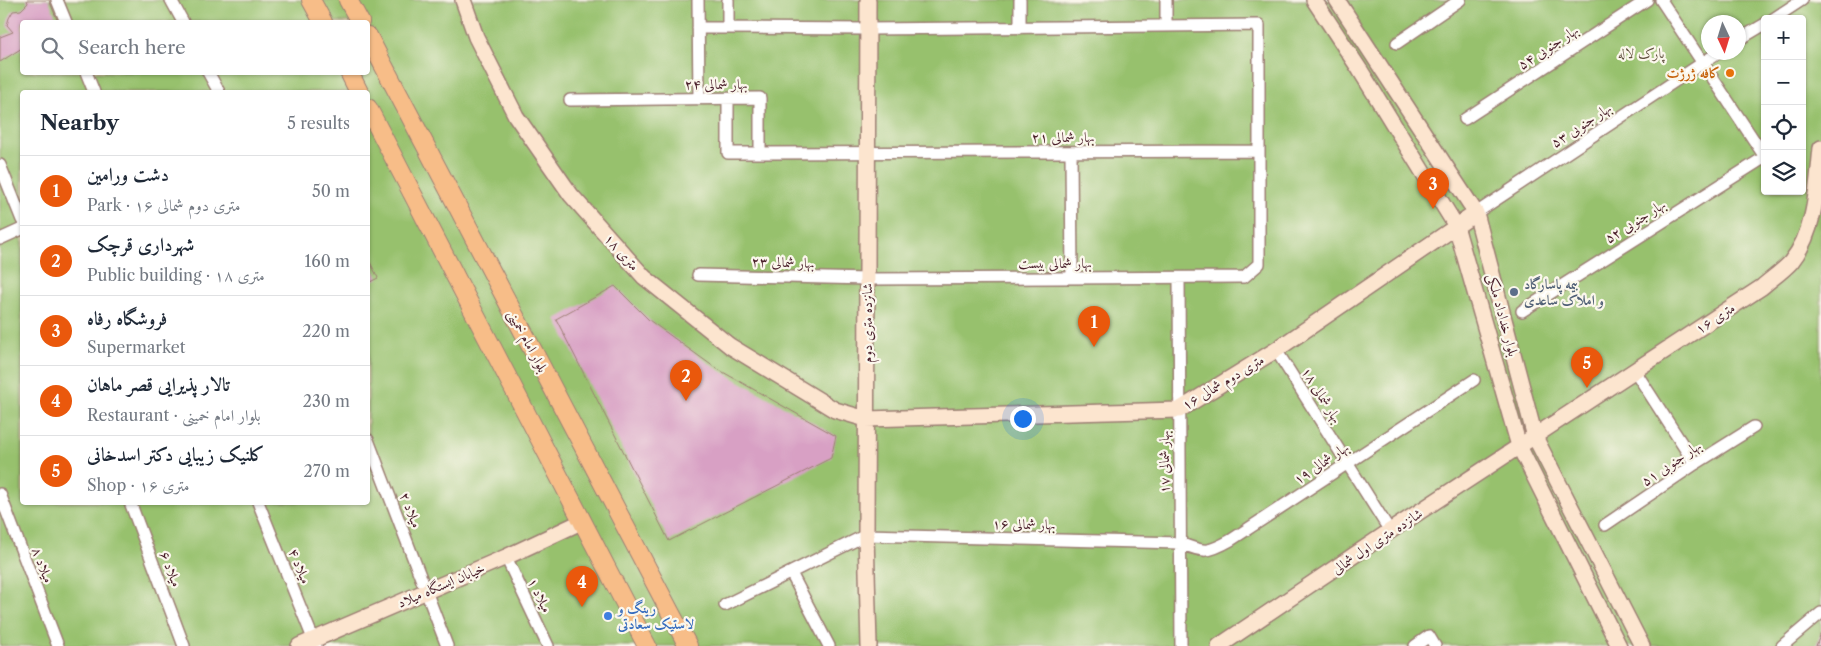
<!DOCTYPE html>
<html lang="en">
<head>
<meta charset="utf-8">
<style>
  :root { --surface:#fff; --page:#f6f6f7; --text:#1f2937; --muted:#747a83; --line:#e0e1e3; --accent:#ea580c }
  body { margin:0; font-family:"Libre Caslon Text",Amiri,serif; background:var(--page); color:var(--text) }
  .controls { position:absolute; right:15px; top:15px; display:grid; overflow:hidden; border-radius:5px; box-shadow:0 1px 4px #0004 }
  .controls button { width:45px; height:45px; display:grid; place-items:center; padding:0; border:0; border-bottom:1px solid var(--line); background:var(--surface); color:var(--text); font:25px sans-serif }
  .compass { position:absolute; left:1701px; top:15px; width:45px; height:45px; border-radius:50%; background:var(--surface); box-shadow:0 1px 4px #0004; rotate:176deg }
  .you { position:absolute; left:1022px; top:418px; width:18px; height:18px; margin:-12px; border:4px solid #fff; border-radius:50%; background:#1a73e8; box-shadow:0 0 0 8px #1a73e833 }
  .badge { display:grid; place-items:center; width:32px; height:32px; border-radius:50%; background:var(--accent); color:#fff; font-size:16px; font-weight:700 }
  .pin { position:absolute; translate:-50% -41px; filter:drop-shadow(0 1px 2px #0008) }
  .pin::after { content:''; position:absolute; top:26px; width:18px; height:15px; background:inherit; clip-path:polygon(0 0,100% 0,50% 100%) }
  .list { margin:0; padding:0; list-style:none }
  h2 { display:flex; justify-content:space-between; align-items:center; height:65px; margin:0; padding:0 20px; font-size:21px }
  h2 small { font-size:16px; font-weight:400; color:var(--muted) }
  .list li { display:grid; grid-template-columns:32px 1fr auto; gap:15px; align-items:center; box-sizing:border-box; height:70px; padding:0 20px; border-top:1px solid var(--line) }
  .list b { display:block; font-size:19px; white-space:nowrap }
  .list p { margin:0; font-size:16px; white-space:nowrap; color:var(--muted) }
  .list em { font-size:16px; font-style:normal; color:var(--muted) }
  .icon { flex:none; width:28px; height:28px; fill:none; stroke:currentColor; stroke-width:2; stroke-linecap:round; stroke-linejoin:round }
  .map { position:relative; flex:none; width:1821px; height:646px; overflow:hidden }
  .search { position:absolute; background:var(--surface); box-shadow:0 1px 4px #0004; left:20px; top:20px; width:350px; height:55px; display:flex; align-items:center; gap:12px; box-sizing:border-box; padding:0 18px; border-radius:5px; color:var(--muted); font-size:19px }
  .panel { position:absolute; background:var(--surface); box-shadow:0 1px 4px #0004; left:20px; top:90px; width:350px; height:415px; border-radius:5px }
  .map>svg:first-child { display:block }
</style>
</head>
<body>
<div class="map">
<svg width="1821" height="646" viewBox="0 0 1821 646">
  <rect width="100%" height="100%" fill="#fbf7ec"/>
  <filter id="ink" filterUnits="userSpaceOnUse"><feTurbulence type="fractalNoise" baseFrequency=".02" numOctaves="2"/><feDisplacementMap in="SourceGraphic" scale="10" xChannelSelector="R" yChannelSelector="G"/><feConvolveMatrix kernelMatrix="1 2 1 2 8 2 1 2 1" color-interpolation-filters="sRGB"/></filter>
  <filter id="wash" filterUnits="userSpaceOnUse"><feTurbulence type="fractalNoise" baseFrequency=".0096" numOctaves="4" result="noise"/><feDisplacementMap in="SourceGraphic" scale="20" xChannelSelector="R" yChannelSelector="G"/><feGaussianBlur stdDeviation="1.12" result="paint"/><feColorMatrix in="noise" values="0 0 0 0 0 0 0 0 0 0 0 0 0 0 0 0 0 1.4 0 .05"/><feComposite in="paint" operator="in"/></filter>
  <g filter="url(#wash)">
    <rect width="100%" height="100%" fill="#edb"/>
    <path fill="#97c16d" stroke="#70704c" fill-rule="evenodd" d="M0,0H1821V646H0ZM1765,19H1802V191H1765ZM22,22H368V72H22ZM1708,22H1738V52H1708ZM22,92H368V502H22Z"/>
    <g id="blocks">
      <path fill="#d8a0c4" d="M27,0H49L58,22H22V48L0,62V37L13,32L7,25L9,18L13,11L21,10L28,3Z
        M368,258L378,278L368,283Z
        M615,286L649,320L714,367L836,436L831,458L669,541L556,319Z
        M1821,633V646H1816Z"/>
    </g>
  </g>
  <g filter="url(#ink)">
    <use href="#blocks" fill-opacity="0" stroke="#9c7e73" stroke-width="1"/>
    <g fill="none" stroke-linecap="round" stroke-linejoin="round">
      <g stroke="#9c7e73" stroke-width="14">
        <path id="street" d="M57,0L66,22
          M171,0L183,22
          M698,0L699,99
          M1020,0V28
          M1166,0V26
          M1773,19L1802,0
          M698,28H728
          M1738,40L1765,24
          M1397,43L1460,0
          M86,72L94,92
          M208,72L219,92
          M728,99V153H760
          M570,100L760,98V153L1259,151
          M1465,119L1647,0
          M1071,152L1072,278
          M0,165L22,220
          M1476,213L1719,52
          M0,239L22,229
          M698,275L867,279L1244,277L1259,264V25L868,29L728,28V0
          M1179,278L1181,646
          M1522,311L1765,157L1661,0
          M1276,350L1390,531
          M1635,371L1695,464
          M368,440L447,646
          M0,494L58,646
          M130,502L184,646
          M258,502L316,646
          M1605,525L1695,464L1754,427
          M506,557L548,646
          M791,573L829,646
          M725,605L866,535L1180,543C1204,553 1208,553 1231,540L1474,380
          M1415,646L1429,636L1435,646
          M1782,646L1821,613"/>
      </g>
      <g stroke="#9c7e73" stroke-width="18">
        <path id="secondary" d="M463,0L476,37L516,116L571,195L644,277L730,346L835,410L866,419L1179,410L1276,350L1476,213
          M868,0L866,535L869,646
          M1314,0L1360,70L1456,226L1519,446L1619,646
          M1337,0L1476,213L1535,437L1642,646
          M299,646L506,557L583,521
          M1219,646L1390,531L1762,287C1771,279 1783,271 1791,262C1816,231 1817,186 1821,148"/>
      </g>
      <g stroke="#9c7e73" stroke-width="20">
        <path id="primary" d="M311,0L323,22
          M348,0L360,22
          M368,36L688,646
          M349,72L359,92
          M368,108L647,646"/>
      </g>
      <use href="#street" stroke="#fff" stroke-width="11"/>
      <use href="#secondary" stroke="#fce5cf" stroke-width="15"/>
      <use href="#primary" stroke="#f7bd88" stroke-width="18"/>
    </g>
  </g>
  <circle fill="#e8710a" stroke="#fbf7ec" stroke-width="2" cx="1730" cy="73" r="5"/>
  <circle fill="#5c6f8a" stroke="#fbf7ec" stroke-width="2" cx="1514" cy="292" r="5"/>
  <circle fill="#3f7fe0" stroke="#fbf7ec" stroke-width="2" cx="608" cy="616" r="5"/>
  <g text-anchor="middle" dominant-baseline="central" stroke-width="4.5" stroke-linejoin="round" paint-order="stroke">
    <g font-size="14" fill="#4a1f2b" stroke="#fbf7ec">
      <text transform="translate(1548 47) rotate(-33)">بهار جنوبی ۵۴</text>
      <text x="716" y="84">بهار شمالی ۲۴</text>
      <text transform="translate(1581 125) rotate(-33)">بهار جنوبی ۵۳</text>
      <text x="1063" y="137">بهار شمالی ۲۱</text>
      <text transform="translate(1635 221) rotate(-32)">بهار جنوبی ۵۲</text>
      <text transform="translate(622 252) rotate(48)">۱۸ متری</text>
      <text transform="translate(783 262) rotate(2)">بهار شمالی ۲۳</text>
      <text x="1055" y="263">بهار شمالی بیست</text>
      <text transform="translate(1503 315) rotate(75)">بلوار خداداد ملکی</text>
      <text transform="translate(1715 318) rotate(-33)">۱۶ متری</text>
      <text transform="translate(867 323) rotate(-90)">شانزده متری دوم</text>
      <text transform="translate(528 341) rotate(62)">بلوار امام خمینی</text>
      <text transform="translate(1223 382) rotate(-31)">۱۶ متری دوم شمالی</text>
      <text transform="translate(1322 395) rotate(58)">بهار شمالی ۱۸</text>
      <text transform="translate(1164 462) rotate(-90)">بهار شمالی ۱۷</text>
      <text transform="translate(1321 463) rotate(-34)">بهار شمالی ۱۹</text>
      <text transform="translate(1671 463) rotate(-34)">بهار جنوبی ۵۱</text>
      <text transform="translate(411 510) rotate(69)">میلاد ۲</text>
      <text transform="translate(1024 524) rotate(1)">بهار شمالی ۱۶</text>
      <text transform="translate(1377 541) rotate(-34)">شانزده متری اول شمالی</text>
      <text transform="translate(43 565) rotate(69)">میلاد ۸</text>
      <text transform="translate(300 566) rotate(68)">میلاد ۴</text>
      <text transform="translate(171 569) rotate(69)">میلاد ۶</text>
      <text transform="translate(441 585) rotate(-23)">خیابان ایستگاه میلاد</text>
      <text transform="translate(540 595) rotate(64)">میلاد ۱</text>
    </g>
    <g font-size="14" fill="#61503f" stroke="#fbf7ec">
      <text x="1641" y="53">پارک لاله</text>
    </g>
    <g font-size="14" font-weight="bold" fill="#c56008" stroke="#fbf7ec" text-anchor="end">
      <text x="1720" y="73">کافه ژرژت</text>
    </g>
    <g font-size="14" font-weight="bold" fill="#4e5e75" stroke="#fbf7ec" text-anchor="start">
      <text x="1524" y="284">بیمه پاسارگاد<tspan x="1524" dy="16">و املاک ساعدی</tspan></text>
    </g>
    <g font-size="14" font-weight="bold" fill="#366cbe" stroke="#fbf7ec" text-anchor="start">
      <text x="618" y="608">رینگ و<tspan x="618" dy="16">لاستیک سعادتی</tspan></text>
    </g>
  </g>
</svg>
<div class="controls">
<button>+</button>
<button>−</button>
<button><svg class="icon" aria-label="locate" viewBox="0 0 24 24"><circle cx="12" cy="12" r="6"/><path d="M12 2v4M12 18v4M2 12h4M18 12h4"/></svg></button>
<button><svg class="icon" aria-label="layers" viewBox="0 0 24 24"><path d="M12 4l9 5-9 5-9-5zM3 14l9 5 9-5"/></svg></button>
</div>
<svg class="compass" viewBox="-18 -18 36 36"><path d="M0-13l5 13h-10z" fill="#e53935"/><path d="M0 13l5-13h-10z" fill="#747a83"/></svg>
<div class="you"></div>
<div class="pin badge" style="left:1094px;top:347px">1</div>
<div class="pin badge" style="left:686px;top:401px">2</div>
<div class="pin badge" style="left:1433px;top:209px">3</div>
<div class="pin badge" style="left:582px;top:607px">4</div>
<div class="pin badge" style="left:1587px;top:388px">5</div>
<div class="search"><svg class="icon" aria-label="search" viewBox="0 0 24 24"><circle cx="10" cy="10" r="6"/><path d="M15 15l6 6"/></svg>Search here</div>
<section class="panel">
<h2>Nearby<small>5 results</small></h2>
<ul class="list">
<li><span class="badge">1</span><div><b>دشت ورامین</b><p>Park · ۱۶ متری دوم شمالی</p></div><em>50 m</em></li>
<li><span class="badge">2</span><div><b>شهرداری قرچک</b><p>Public building · ۱۸ متری</p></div><em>160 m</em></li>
<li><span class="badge">3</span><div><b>فروشگاه رفاه</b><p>Supermarket</p></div><em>220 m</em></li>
<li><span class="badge">4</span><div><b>تالار پذیرایی قصر ماهان</b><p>Restaurant · بلوار امام خمینی</p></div><em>230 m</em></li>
<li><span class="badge">5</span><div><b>کلنیک زیبایی دکتر اسدخانی</b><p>Shop · ۱۶ متری</p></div><em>270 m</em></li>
</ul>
</section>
</div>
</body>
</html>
